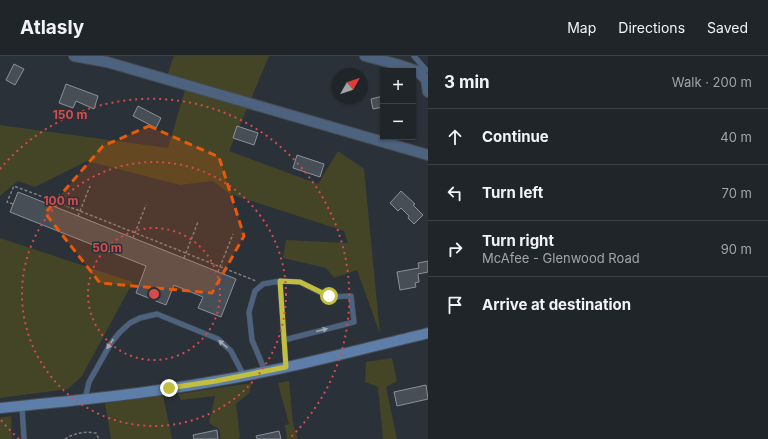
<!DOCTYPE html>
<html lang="en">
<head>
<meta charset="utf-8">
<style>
  :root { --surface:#20252a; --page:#2d3136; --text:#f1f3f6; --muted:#a2a5a8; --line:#3d4247 }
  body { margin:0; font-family:Inter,sans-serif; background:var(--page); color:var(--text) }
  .controls { position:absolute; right:12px; top:12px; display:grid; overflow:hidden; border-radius:0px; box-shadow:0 1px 3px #0004 }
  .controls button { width:36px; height:36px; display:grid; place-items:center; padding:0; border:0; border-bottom:1px solid var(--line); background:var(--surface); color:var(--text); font:20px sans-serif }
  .compass { position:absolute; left:332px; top:12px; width:36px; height:36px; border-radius:50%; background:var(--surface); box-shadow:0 1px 3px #0004; rotate:50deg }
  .stop { position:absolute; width:12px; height:12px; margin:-9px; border:3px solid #c1be40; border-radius:50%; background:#fff }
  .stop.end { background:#c1be40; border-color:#fff; box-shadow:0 1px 4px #0008 }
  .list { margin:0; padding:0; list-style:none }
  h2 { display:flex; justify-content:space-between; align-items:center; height:52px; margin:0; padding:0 16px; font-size:17px }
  h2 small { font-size:13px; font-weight:400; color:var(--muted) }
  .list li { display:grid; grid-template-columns:26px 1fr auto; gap:12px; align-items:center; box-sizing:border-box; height:56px; padding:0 16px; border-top:1px solid var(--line) }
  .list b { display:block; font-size:15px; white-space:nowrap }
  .list p { margin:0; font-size:13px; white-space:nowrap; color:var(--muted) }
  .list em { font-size:13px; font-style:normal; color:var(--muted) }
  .icon { flex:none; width:22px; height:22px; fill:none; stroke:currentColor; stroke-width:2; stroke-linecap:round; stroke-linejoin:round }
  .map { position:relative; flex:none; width:428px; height:383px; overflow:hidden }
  header { display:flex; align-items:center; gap:24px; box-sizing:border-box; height:56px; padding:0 20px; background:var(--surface); border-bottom:1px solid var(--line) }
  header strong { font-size:19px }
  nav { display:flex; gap:22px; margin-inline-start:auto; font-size:14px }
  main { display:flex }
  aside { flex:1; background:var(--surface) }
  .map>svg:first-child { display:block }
</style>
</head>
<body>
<header>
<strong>Atlasly</strong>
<nav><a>Map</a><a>Directions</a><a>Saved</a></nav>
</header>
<main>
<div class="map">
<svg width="428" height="383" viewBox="0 0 428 383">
  <rect width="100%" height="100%" fill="#2b3138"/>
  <path fill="#444427" d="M174,0H269L229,95L318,128L338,95L364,113L380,278L357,214L334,222L326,212L283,202L286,184L348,187L344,175L230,138L213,125L180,129L87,105L35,131L18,125L0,140V69L168,92L187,27L167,20Z
    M0,182L133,226L82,320L68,333L0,342Z
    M392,302L397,325L386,331L397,383H383L378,331L365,326L366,306Z
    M289,325L293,368L298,383H287L285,369L289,368L278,327Z
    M252,327L249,337L236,348L240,381L238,383H221L219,373L209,367L215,340L181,344L178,338Z
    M163,339L172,383H111L105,347Z
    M11,360L12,383H0V362Z"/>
  <path fill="#484e56" stroke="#8a919a" d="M14,8L24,13L15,29L6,24Z
    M66,28L98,40L94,53L76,45L73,52L59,47Z
    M383,40V51L373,53L371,43Z
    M138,50L161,62L156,72L133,60Z
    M237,70L258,77L254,89L233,82Z
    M297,99L324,108L320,121L293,112Z
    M401,135L415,148L413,149L423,159L414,168L408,162L409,160L401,152L398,155L390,147Z
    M18,136L236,223L221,261L198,252L203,241L174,229L166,249L136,237L146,210L10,156Z
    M428,205V216L418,218L419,226L415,227L416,231L400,234L397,216L419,212L418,207Z
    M426,329L428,343L397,350L394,336Z
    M217,374L218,383H194L193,379Z
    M279,375L281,383H257L256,380Z"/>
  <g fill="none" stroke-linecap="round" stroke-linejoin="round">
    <g stroke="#464c52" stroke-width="6">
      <path id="lane" d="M414,0L426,14
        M280,225L300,226L329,241L351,240L354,266L284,284
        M265,315L252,284L249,256L255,235L263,228L280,225L286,311
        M85,343L89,326L111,287L120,276L130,267L140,262L157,258L218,283L231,295L244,320
        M22,350L24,383"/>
    </g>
    <g stroke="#464c52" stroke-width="12">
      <path id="street" d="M74,0L107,6L428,99
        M365,0L396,8L417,15L426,23L428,36"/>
    </g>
    <g stroke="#464c52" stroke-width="12">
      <path id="secondary" d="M0,352C72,345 145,338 216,325C287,313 358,294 428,277"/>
    </g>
    <path stroke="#7a8085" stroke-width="1.5" stroke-dasharray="3 2" stroke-linecap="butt" d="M13,148L7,146L14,130L80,155L256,225
      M78,160L90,130
      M133,182L146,149
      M184,202L198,166
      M218,216L233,178
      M65,383C74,377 85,375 96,377L99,383"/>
    <use href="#lane" stroke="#4d627e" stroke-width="5"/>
    <use href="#street" stroke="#4d627e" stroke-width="10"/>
    <use href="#secondary" stroke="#5c7ea9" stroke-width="10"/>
  </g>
  <defs><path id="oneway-solid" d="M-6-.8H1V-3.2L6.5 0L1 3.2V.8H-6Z"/></defs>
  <g fill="#9ea9b6">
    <use href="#oneway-solid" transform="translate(322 274) rotate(-14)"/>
    <use href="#oneway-solid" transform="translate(110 288) rotate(124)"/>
    <use href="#oneway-solid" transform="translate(223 288) rotate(-139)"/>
  </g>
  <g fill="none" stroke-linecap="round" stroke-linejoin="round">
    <path stroke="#c1be40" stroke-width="5" d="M169,332L216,325L286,311L280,225L300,226L329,240"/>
  </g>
  <path fill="#e8590c" fill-opacity="0.2" stroke="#e8590c" stroke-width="3" stroke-dasharray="8 5" stroke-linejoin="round" d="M149,70L219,101L244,180L212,237L100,227L45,157L103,90Z"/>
  <g fill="none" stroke="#d64b4c" stroke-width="2" stroke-dasharray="2 4">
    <circle cx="154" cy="238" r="66"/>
    <circle cx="154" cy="238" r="132"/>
    <path d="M19 383A198 198 0 0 1 0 363M0 113A198 198 0 1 1 289 383"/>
  </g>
  <circle cx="154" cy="238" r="6" fill="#d64b4c" stroke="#2b3138" stroke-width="2"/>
  <g font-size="12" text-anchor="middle" font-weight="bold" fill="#d64b4c" stroke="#2b3138" stroke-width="3" stroke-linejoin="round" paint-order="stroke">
    <text x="70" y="63">150 m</text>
    <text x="61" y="149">100 m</text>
    <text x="107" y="196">50 m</text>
  </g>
</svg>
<div class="controls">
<button>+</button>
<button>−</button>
</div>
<svg class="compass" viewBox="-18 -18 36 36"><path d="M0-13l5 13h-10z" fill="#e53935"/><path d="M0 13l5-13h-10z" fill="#a2a5a8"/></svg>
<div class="stop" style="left:329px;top:240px"></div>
<div class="stop end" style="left:169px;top:332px"></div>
</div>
<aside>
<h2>3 min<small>Walk · 200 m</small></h2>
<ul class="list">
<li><svg class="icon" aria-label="ahead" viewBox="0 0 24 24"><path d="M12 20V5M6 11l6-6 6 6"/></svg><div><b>Continue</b></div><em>40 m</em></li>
<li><svg class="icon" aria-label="left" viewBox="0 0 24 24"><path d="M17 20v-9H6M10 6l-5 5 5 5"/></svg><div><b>Turn left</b></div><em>70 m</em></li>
<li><svg class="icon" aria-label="right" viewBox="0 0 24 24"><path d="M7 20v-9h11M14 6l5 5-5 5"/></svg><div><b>Turn right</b><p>McAfee - Glenwood Road</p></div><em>90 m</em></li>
<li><svg class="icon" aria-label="arrive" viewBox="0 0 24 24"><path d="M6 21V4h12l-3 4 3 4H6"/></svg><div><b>Arrive at destination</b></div></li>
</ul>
</aside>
</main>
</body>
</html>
